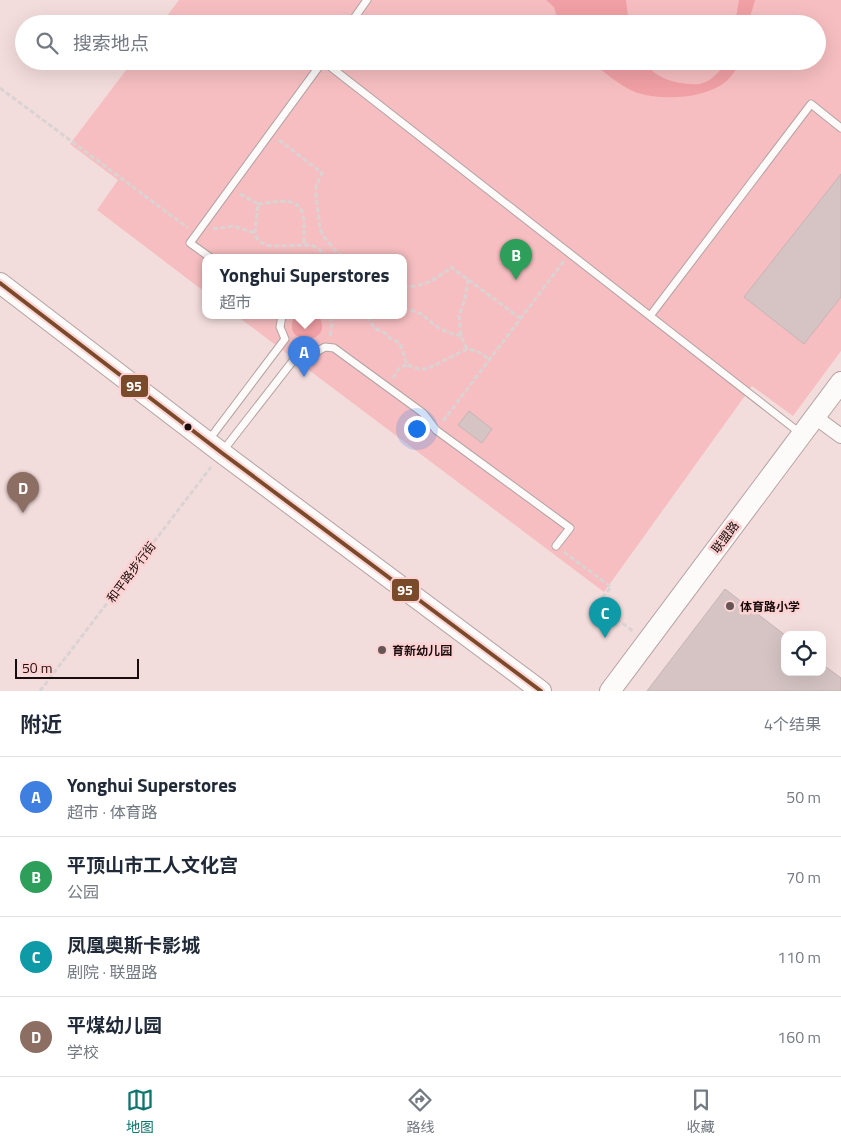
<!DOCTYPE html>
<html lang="zh">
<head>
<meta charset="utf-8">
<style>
  :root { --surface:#fff; --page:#f6f6f7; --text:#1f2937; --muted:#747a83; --line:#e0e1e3; --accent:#0f766e }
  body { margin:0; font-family:"Titillium Web","Noto Sans SC",sans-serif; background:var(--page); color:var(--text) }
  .controls { position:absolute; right:15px; bottom:15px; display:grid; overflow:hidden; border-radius:10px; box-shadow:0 5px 20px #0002 }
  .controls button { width:45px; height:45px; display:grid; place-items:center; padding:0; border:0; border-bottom:1px solid var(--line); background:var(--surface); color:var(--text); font:25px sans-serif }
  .scale { position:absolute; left:15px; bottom:12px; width:124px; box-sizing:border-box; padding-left:5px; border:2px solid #1a0c0d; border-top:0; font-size:14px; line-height:18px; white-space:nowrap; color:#1a0c0d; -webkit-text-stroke:4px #fdd2d3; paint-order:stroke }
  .you { position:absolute; left:416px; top:428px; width:18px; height:18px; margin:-12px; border:4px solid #fff; border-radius:50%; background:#1a73e8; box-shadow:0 0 0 8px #1a73e833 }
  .badge { display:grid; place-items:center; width:32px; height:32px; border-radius:50%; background:var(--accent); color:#fff; font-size:16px; font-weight:700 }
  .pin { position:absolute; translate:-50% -41px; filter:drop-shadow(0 1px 2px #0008) }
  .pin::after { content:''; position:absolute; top:26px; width:18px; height:15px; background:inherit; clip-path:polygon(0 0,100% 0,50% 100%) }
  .popup { position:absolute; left:202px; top:254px; width:205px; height:65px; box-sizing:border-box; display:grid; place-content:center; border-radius:10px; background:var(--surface); filter:drop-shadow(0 1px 4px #0005); font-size:16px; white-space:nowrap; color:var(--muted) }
  .popup b { font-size:19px; color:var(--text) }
  .popup::after { content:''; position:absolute; left:50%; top:100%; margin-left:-10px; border:10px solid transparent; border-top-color:var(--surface) }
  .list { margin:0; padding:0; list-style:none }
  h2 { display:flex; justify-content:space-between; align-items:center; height:65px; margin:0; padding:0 20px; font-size:21px }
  h2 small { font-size:16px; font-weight:400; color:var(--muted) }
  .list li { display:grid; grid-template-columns:32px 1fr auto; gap:15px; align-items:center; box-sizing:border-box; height:80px; padding:0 20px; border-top:1px solid var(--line) }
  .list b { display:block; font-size:19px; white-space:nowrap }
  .list p { margin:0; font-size:16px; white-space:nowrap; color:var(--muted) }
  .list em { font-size:16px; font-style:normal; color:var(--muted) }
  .icon { flex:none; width:28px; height:28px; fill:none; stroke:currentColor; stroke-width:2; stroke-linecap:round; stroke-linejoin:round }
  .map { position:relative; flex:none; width:841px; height:691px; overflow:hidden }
  .search { position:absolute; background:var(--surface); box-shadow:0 5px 20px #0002; left:15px; right:15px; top:15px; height:55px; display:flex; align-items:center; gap:12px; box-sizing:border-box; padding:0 18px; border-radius:28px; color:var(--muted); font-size:19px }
  .sheet { height:385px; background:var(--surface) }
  nav { display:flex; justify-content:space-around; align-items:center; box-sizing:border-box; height:70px; border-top:1px solid var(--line); background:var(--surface); font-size:14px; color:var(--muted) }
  nav a { display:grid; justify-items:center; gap:2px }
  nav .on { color:var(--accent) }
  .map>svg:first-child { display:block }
</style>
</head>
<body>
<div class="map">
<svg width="841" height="691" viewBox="0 0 841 691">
  <rect width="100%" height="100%" fill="#f3dcdc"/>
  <path fill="#f6bec0" d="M179,0H841V351L793,416L752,386L604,592L237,316H403V258H205V292L97,210L118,180L70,144L133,61H817V24H161Z"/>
  <path fill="#f1a0a5" d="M546,0H626L629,24H559L554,7Z
    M739,0H755L748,24H735Z
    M591,61H643C655,77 669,82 688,84C692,84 699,85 703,83C712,81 722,69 726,61H740C737,69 731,78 724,83C703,99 660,101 635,92C619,85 605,73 591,61Z
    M295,316H319C336,347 278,346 295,316Z"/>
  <path fill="#d6c4c4" stroke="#c6b4b4" d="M841,174V297L804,344L744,297Z
    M469,411L492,429L482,443L458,425Z
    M725,589L785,635V672H822V664L841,678V691H647Z"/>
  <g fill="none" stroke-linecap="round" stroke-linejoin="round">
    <g stroke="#b4a2a3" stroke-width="9">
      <path id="lane" d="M350,24L367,0
        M323,61L800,433
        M211,258L190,243L323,61
        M650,316L811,104L841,128
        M208,441L285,339L280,327L282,316
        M222,452L299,353L313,354L325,347L334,348L423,413L436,430L570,528L556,546"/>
    </g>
    <g stroke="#b4a2a3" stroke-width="16">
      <path id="street" d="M815,417L841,436"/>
    </g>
    <g stroke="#b4a2a3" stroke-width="22">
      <path id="secondary" d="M0,283L222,453L541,691
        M610,691L841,382"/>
    </g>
    <path stroke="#dad3d3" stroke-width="3" stroke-dasharray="5 2.5" stroke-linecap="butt" d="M0,88L188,228
      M279,140L322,173L316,186V196L320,228L323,236L342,258
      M240,194L258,204L255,233C256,241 265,246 273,246L311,245L318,248L327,258
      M258,204C278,202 304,193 304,224C304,230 304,237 304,244
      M213,229L233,226L255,233
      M403,287C422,287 436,280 451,267L520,318
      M403,310C424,310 423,318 438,327C445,332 453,334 461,336
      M368,316L374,328L385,333L391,339L400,343L407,365L419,369H427L467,349L477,351L489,359
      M330,336L332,324L330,316
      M467,349L461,336L459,316L465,299L468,280
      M393,378L400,367L407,365
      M443,421L564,261
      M564,552L611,587L597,604L634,632
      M40,691L211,467"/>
    <use href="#lane" stroke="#fdfafa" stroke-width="7"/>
    <use href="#street" stroke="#fdfafa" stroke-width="14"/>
    <use href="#secondary" stroke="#fdfafa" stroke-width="20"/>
    <g stroke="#fdd2d3" stroke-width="8">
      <path id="bus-1" d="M0,283L222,453L541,691"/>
    </g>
    <use href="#bus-1" stroke="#7a4b2a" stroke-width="4"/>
  </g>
  <circle fill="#1a0c0d" stroke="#fdd2d3" stroke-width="2" cx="188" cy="427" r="4.5"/>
  <g fill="#655" stroke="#fdd2d3" stroke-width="2">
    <circle cx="730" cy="606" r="5"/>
    <circle cx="382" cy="650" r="5"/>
  </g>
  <g text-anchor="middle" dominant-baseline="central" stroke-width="5" stroke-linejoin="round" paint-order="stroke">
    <g font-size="12" fill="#1a0c0d" stroke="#fdd2d3">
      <text transform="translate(725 537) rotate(-53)">联盟路</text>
      <text transform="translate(131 572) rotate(-53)">和平路步行街</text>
    </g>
    <g font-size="12" font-weight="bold" fill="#1a0c0d" stroke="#fdd2d3" text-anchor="start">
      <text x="740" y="606">体育路小学</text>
      <text x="392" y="650">育新幼儿园</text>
    </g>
  </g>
  <g stroke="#fdd2d3" stroke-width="2">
    <rect x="120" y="374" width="29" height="24" rx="5" fill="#7a4b2a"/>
    <rect x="391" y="578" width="29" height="24" rx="5" fill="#7a4b2a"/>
  </g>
  <g font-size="14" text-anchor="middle" font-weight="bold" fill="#fff">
    <text x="134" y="391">95</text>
    <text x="405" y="595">95</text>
  </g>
</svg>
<div class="controls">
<button><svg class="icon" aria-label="locate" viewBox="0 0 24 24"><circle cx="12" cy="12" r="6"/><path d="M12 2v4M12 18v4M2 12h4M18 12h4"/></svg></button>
</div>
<div class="scale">50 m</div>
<div class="you"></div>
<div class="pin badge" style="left:304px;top:377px;background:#3f7fe0">A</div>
<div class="popup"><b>Yonghui Superstores</b>超市</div>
<div class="pin badge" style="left:516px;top:280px;background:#2e9e5b">B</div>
<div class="pin badge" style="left:605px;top:638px;background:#0f9aa8">C</div>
<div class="pin badge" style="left:23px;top:513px;background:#8d6e63">D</div>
<div class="search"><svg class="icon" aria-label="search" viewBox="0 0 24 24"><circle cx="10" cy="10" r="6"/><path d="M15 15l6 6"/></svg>搜索地点</div>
</div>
<section class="sheet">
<h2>附近<small>4个结果</small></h2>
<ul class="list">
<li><span class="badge" style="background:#3f7fe0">A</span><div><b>Yonghui Superstores</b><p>超市 · 体育路</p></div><em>50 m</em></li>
<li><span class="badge" style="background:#2e9e5b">B</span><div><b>平顶山市工人文化宫</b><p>公园</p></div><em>70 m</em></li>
<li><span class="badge" style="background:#0f9aa8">C</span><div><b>凤凰奥斯卡影城</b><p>剧院 · 联盟路</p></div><em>110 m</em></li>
<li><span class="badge" style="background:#8d6e63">D</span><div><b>平煤幼儿园</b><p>学校</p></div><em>160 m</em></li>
</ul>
</section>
<nav>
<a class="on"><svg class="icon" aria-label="map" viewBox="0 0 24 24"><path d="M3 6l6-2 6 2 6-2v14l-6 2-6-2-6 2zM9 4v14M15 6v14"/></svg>地图</a>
<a><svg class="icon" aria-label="directions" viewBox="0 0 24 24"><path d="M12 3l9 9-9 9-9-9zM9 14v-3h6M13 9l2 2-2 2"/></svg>路线</a>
<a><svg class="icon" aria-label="saved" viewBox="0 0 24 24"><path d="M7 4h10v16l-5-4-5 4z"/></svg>收藏</a>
</nav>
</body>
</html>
